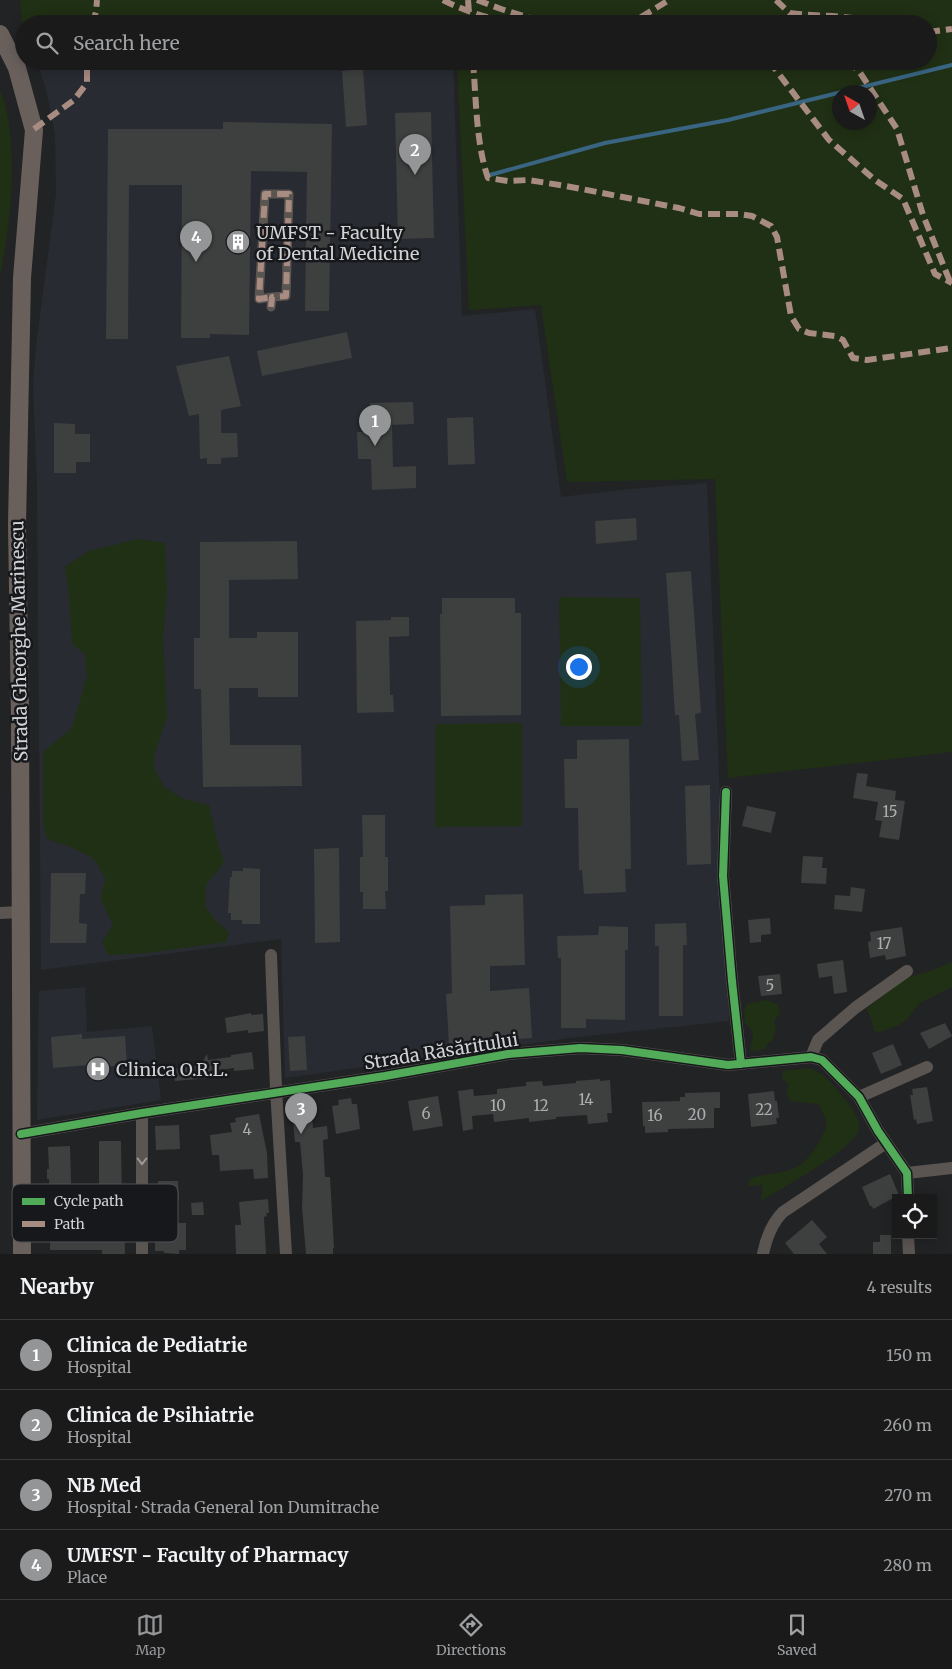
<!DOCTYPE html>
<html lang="en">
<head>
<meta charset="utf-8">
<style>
  :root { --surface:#1a1a1b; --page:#232324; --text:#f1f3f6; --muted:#9fa1a3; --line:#38383a; --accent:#949596 }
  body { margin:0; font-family:Merriweather,serif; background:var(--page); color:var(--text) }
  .controls { position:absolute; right:15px; bottom:15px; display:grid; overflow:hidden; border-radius:0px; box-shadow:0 2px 12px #0003 }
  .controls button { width:45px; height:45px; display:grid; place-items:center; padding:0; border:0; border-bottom:1px solid var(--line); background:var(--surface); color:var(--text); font:25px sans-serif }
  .compass { position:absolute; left:832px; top:85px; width:45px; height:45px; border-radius:50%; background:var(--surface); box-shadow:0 2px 12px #0003; rotate:320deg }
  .you { position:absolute; left:578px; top:666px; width:18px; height:18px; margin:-12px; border:4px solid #fff; border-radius:50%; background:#1a73e8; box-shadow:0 0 0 8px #1a73e833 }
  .badge { display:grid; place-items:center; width:32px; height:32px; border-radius:50%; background:var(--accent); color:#fff; font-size:16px; font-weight:700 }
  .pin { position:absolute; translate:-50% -41px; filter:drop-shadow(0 1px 2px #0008) }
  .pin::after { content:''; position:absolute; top:26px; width:18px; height:15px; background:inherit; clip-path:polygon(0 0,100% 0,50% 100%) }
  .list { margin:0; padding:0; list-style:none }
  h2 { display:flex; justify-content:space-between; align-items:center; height:65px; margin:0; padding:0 20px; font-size:21px }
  h2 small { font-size:16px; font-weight:400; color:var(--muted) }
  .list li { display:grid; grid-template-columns:32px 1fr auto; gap:15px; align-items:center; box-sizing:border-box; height:70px; padding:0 20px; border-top:1px solid var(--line) }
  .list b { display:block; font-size:19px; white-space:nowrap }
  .list p { margin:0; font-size:16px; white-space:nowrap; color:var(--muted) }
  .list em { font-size:16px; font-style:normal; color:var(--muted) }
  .icon { flex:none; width:28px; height:28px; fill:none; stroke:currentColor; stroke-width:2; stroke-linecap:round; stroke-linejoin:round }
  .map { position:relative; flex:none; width:952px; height:1254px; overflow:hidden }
  .search { position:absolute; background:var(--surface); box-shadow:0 2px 12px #0003; left:15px; right:15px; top:15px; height:55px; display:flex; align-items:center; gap:12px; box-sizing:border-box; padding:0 18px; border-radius:28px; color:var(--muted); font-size:19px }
  .sheet { height:345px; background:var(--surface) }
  nav { display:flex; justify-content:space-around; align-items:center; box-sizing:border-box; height:70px; border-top:1px solid var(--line); background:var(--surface); font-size:14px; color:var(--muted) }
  nav a { display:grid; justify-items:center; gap:2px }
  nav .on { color:var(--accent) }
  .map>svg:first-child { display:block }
</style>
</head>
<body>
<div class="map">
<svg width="952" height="1254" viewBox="0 0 952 1254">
  <rect width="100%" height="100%" fill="#222324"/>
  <path fill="#282b32" d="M36,61H453L462,316L535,309L561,497L631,489L707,483L729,1021L570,1038L285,1078L281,939L41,970L37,486L33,385L36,346L56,194L55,133L45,85Z
    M85,987L87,1032L152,1026L161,1100L37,1120L39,991Z"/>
  <path fill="#203014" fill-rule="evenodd" d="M20,0H952V752L728,778L715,479L567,482L541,305L469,310L457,61H928V24H24L23,33ZM840,92H870V122H840Z
    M0,89C20,140 11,222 0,275Z
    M138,539L165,543L167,591L163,638L167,716L155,753L154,768L164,787L184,799L209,805L218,845L224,862L206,885L205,906L217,922L229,933L226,942L147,953L108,955L102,942L113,925L100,898L106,879L93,858L69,846L47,839L43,822V752L72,728L87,676L85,654L72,644L69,596L65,567L89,551Z
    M559,597L640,598L642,726H561Z
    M522,723V826L435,827V724Z
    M952,962V987L920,1003L907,1019L899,1025L880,1032L874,1031L871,1018L866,1009L906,978L930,971Z
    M765,1000L778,1004L780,1014L774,1020L776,1029L773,1040L767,1044L765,1049L755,1051L750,1050L753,1034L750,1028L745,1024L744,1012L747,1004Z
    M810,1068C826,1074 837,1089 847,1102C852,1109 861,1119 859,1129C857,1147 779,1190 761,1201L763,1185L748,1186L751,1178C785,1170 799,1176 819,1142C829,1124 828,1121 818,1104L791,1101L786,1093L789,1085L782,1078L783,1071Z"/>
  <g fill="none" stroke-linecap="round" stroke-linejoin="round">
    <path stroke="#396583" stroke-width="4" d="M490,175L605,143L728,120L952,65"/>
  </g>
  <path fill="#3e3f3f" d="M363,69L367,125L346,127L342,71Z
    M431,112L434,238L398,239L395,113Z
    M223,122L332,124L329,311H305L307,172L251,171L249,335L210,334V338H181L182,185H129L128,339H106L108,129H223Z
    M347,332L352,358L262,376L257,351Z
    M229,356L241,406L221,410V433H237L238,457L221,458V464H207V458L200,459L199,414L189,416L176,366Z
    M413,402L414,424L392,425L393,467L416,466V488L372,490L371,459H358L357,432H371L370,403Z
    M473,417L475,464L448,465L447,418Z
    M54,423L75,424V434H90V462H76V473H54Z
    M636,518L637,540L596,544L595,521Z
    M297,541L298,579L229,580V638H257V632H298V697H258V688H229L230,745H301L302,786L203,787L201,689H194V638H200V542Z
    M691,571L701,713L695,714L699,760L682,761L679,715H675L666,573Z
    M442,598H515V613H521V715L441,716L440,614H442Z
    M391,617H409V636L389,637L390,695H393L394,712L357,713L356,621L391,620Z
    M629,739L631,869H625L626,892L584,894L582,870H579L578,808H565L564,759H577V740Z
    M857,773L868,774L866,786L896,791L895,800L905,801L899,840L879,837L882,821L875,820L878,802L853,798Z
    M710,785L711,864L687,865L685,786Z
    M747,806L776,812L771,833L742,826Z
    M362,815H385V857H388V891H385L386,909H363V892H360V857H363Z
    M339,848L340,942L315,943L314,849Z
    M803,856L823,857L822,868H827L826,884L801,883Z
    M243,868L260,869V924H242V920H231V913H228L230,877H232V871H243Z
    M51,873H86L85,894H80L79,923L87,924L86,943H50Z
    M851,887L865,889L862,912L834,909L835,895L850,896Z
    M523,894L525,965L490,966V991L529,988L532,1038L449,1044L446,994L452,993L450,906L485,905V895Z
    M770,918L771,934L761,935V942L750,943L748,920Z
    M686,923L687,945H683V1016H659V946H655V924Z
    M599,926L628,927V950H625V1020L586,1019V1028H561V958H558L557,936L598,935Z
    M902,927L906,956L886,960L885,955L870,958L868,942L871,941L870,932Z
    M843,960L847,992L834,994L832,976L819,978L817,964Z
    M780,974L782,994L761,996L758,976Z
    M251,1013V1015L263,1014L264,1031L248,1033V1030L227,1033L225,1018Z
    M945,1023L952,1036L929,1049L920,1033Z
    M82,1034V1039L125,1036L127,1065L102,1067V1064L53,1068L51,1037Z
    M305,1036L307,1070L290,1071L288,1037Z
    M893,1044L902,1065L881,1074L872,1053Z
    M252,1052L254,1069L234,1071V1068L210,1071L211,1078L175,1081L173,1069L201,1065L207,1054L208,1060L231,1057V1055Z
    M600,1079V1081L610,1080L612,1113H607L608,1122L588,1124L587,1115L556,1117V1119L529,1122V1118L494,1122L493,1114L472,1116L473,1129L463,1131L458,1091L473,1089L474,1096L497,1094V1089L526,1086V1082L542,1081L543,1086L576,1083V1081Z
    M927,1087L933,1121L917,1124L916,1119L914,1120L910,1095H913L912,1089Z
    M774,1091L775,1101H777L779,1118H776L777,1124L751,1127L748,1094Z
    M720,1092V1108H714V1128L668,1129V1132L645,1133V1126H643L642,1102L680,1101V1097H685V1093Z
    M438,1096L443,1126L413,1131L408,1101Z
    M351,1098L352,1104H357L360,1129L336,1134L332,1106L339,1105L338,1100Z
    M259,1114L267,1153L268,1178L254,1179L253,1169L220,1171L219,1155H212L210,1135L232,1132L230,1123L236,1122L235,1118Z
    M312,1118L313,1128L327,1126L328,1139L323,1140L325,1177H330L334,1248H333V1254H306L302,1208L303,1175L300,1142H295L293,1120Z
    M179,1125L180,1149L156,1150L155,1126Z
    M99,1141H121L122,1209H124L125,1254H102V1250H50L51,1201H50L49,1179H47V1169H49L48,1147L70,1146L72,1214H99Z
    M890,1174L899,1195L873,1209L872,1206H870L862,1187Z
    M158,1181H178L179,1200H158Z
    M268,1199L269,1213H266L267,1216L264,1217L266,1254H236L235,1225H241L239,1202Z
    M203,1202L204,1215H192L191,1203Z
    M812,1220L827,1237L819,1244L827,1254H794L785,1243Z
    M163,1223H186V1250H179V1254L164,1253V1251H155V1228H163Z
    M880,1235H891V1254H873V1242H880Z"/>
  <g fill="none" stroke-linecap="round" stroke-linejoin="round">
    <path stroke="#5b5552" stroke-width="9" d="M271,307L272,297L286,296L289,194H265L259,299L272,297"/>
    <path stroke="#5b5552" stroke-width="12" d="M726,792L723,876L732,981L741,1064
      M0,913L20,912
      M271,955L276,1089L286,1254
      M811,1057L818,1040L855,1008L907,971
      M859,1097L927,1067
      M142,1113V1254
      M21,1134L142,1113L385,1076L508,1054L580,1048L622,1050L728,1065L811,1057L822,1060L859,1097L878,1131L907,1173L908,1198
      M907,1173L952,1168
      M908,1235L909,1254
      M763,1254C766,1239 772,1223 783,1212L886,1143"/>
    <path stroke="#69605c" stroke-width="18" d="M0,34L17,68L34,130L22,278L17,524L20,715L22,1254"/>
    <path stroke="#a88b81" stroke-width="6" stroke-dasharray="12 6" stroke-linecap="butt" d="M443,0C466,12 489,18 514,24
      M468,0L470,24
      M477,0L501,9L550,24
      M776,0L801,24
      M790,13C820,17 851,14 880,24
      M92,24L96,12L97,0
      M624,24L638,19L669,0
      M692,24L697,22L702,24
      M928,32L952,29
      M473,61C476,97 476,144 488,178L508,181L528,180L566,186L679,208L699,214H739L752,216L771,226L777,237L791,316L799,329L809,333L835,336L843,340L853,358L867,360L952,348
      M769,61L829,140L875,180L903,199L935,274L952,283
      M847,61L859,71L897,129L923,215L951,284
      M34,129L74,100L87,83V61
      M271,307L272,297L286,296L289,194H265L259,299L272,297"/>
    <g stroke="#17181b" stroke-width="11">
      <path id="cycleway" d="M726,792L723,876L732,981L741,1064
        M21,1134L142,1113L385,1076L508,1054L580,1048L622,1050L728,1065L811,1057L822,1060L859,1097L878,1131L907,1173L908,1198"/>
    </g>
    <use href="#cycleway" stroke="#51ab58" stroke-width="8"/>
  </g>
  <defs><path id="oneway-chevron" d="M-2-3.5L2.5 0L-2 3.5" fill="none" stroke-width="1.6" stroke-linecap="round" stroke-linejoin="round" transform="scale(1.25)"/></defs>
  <use stroke="#9c9a9a" href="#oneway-chevron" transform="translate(142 1161) rotate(90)"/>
  <defs>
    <g id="building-disc" transform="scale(1.25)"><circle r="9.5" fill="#949596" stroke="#17181b"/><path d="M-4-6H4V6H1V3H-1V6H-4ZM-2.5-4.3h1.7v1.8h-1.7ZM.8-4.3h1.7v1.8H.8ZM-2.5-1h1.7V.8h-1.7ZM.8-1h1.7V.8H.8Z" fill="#fff"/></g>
    <g id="hospital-disc" transform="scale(1.25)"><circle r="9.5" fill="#949596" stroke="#17181b"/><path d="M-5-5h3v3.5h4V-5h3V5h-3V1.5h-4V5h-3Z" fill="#fff"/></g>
  </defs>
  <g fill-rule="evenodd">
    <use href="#building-disc" x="238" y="242"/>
    <use href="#hospital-disc" x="98" y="1069"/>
  </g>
  <g text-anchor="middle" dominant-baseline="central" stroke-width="5" stroke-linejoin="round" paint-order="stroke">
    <g font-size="15" fill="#acadaf">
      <text x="890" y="811">15</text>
      <text x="884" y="943">17</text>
      <text x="770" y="985">5</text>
      <text x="586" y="1099">14</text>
      <text x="498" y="1105">10</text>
      <text x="541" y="1105">12</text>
      <text x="764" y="1109">22</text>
      <text x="426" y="1113">6</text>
      <text x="697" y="1114">20</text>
      <text x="655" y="1115">16</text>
      <text x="247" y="1129">4</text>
    </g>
    <g font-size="18" fill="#d1d2d4" stroke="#17181b" text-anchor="start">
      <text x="256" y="232">UMFST - Faculty<tspan x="256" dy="21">of Dental Medicine</tspan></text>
      <text x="116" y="1069">Clinica O.R.L.</text>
    </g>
    <g font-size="18" fill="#d1d2d4" stroke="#17181b">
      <text transform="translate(19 641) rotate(-91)">Strada Gheorghe Marinescu</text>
      <text transform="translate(441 1051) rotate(-9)">Strada Răsăritului</text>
    </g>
  </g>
  <rect x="12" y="1184" width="166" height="58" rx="8" fill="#17181b" stroke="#4f5052" stroke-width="1"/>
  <rect x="22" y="1198" width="23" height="7" fill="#51ab58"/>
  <rect x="22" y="1221" width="23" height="6" fill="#a88b81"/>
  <g font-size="14" fill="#d1d2d4">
    <text x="54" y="1206">Cycle path</text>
    <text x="54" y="1229">Path</text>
  </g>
</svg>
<div class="controls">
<button><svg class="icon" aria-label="locate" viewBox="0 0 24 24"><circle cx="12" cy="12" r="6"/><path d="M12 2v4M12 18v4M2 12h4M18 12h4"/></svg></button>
</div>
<svg class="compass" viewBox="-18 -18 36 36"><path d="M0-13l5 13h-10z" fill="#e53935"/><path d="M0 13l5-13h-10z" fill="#9fa1a3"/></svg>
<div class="you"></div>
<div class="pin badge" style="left:375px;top:446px">1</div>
<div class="pin badge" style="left:415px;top:175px">2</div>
<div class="pin badge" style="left:301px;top:1134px">3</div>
<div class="pin badge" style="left:196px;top:262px">4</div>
<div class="search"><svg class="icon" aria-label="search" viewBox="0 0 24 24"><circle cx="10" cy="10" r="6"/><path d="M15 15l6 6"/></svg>Search here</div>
</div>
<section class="sheet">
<h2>Nearby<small>4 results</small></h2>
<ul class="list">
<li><span class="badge">1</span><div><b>Clinica de Pediatrie</b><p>Hospital</p></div><em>150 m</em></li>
<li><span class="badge">2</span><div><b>Clinica de Psihiatrie</b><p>Hospital</p></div><em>260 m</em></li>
<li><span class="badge">3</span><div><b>NB Med</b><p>Hospital · Strada General Ion Dumitrache</p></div><em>270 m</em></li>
<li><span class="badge">4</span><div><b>UMFST - Faculty of Pharmacy</b><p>Place</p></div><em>280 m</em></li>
</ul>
</section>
<nav>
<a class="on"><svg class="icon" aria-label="map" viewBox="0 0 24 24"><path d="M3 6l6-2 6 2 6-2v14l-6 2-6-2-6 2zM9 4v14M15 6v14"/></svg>Map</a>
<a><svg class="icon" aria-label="directions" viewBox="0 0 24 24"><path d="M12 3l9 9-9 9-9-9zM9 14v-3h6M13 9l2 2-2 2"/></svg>Directions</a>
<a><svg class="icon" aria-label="saved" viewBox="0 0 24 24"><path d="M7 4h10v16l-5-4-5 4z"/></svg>Saved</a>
</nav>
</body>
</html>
